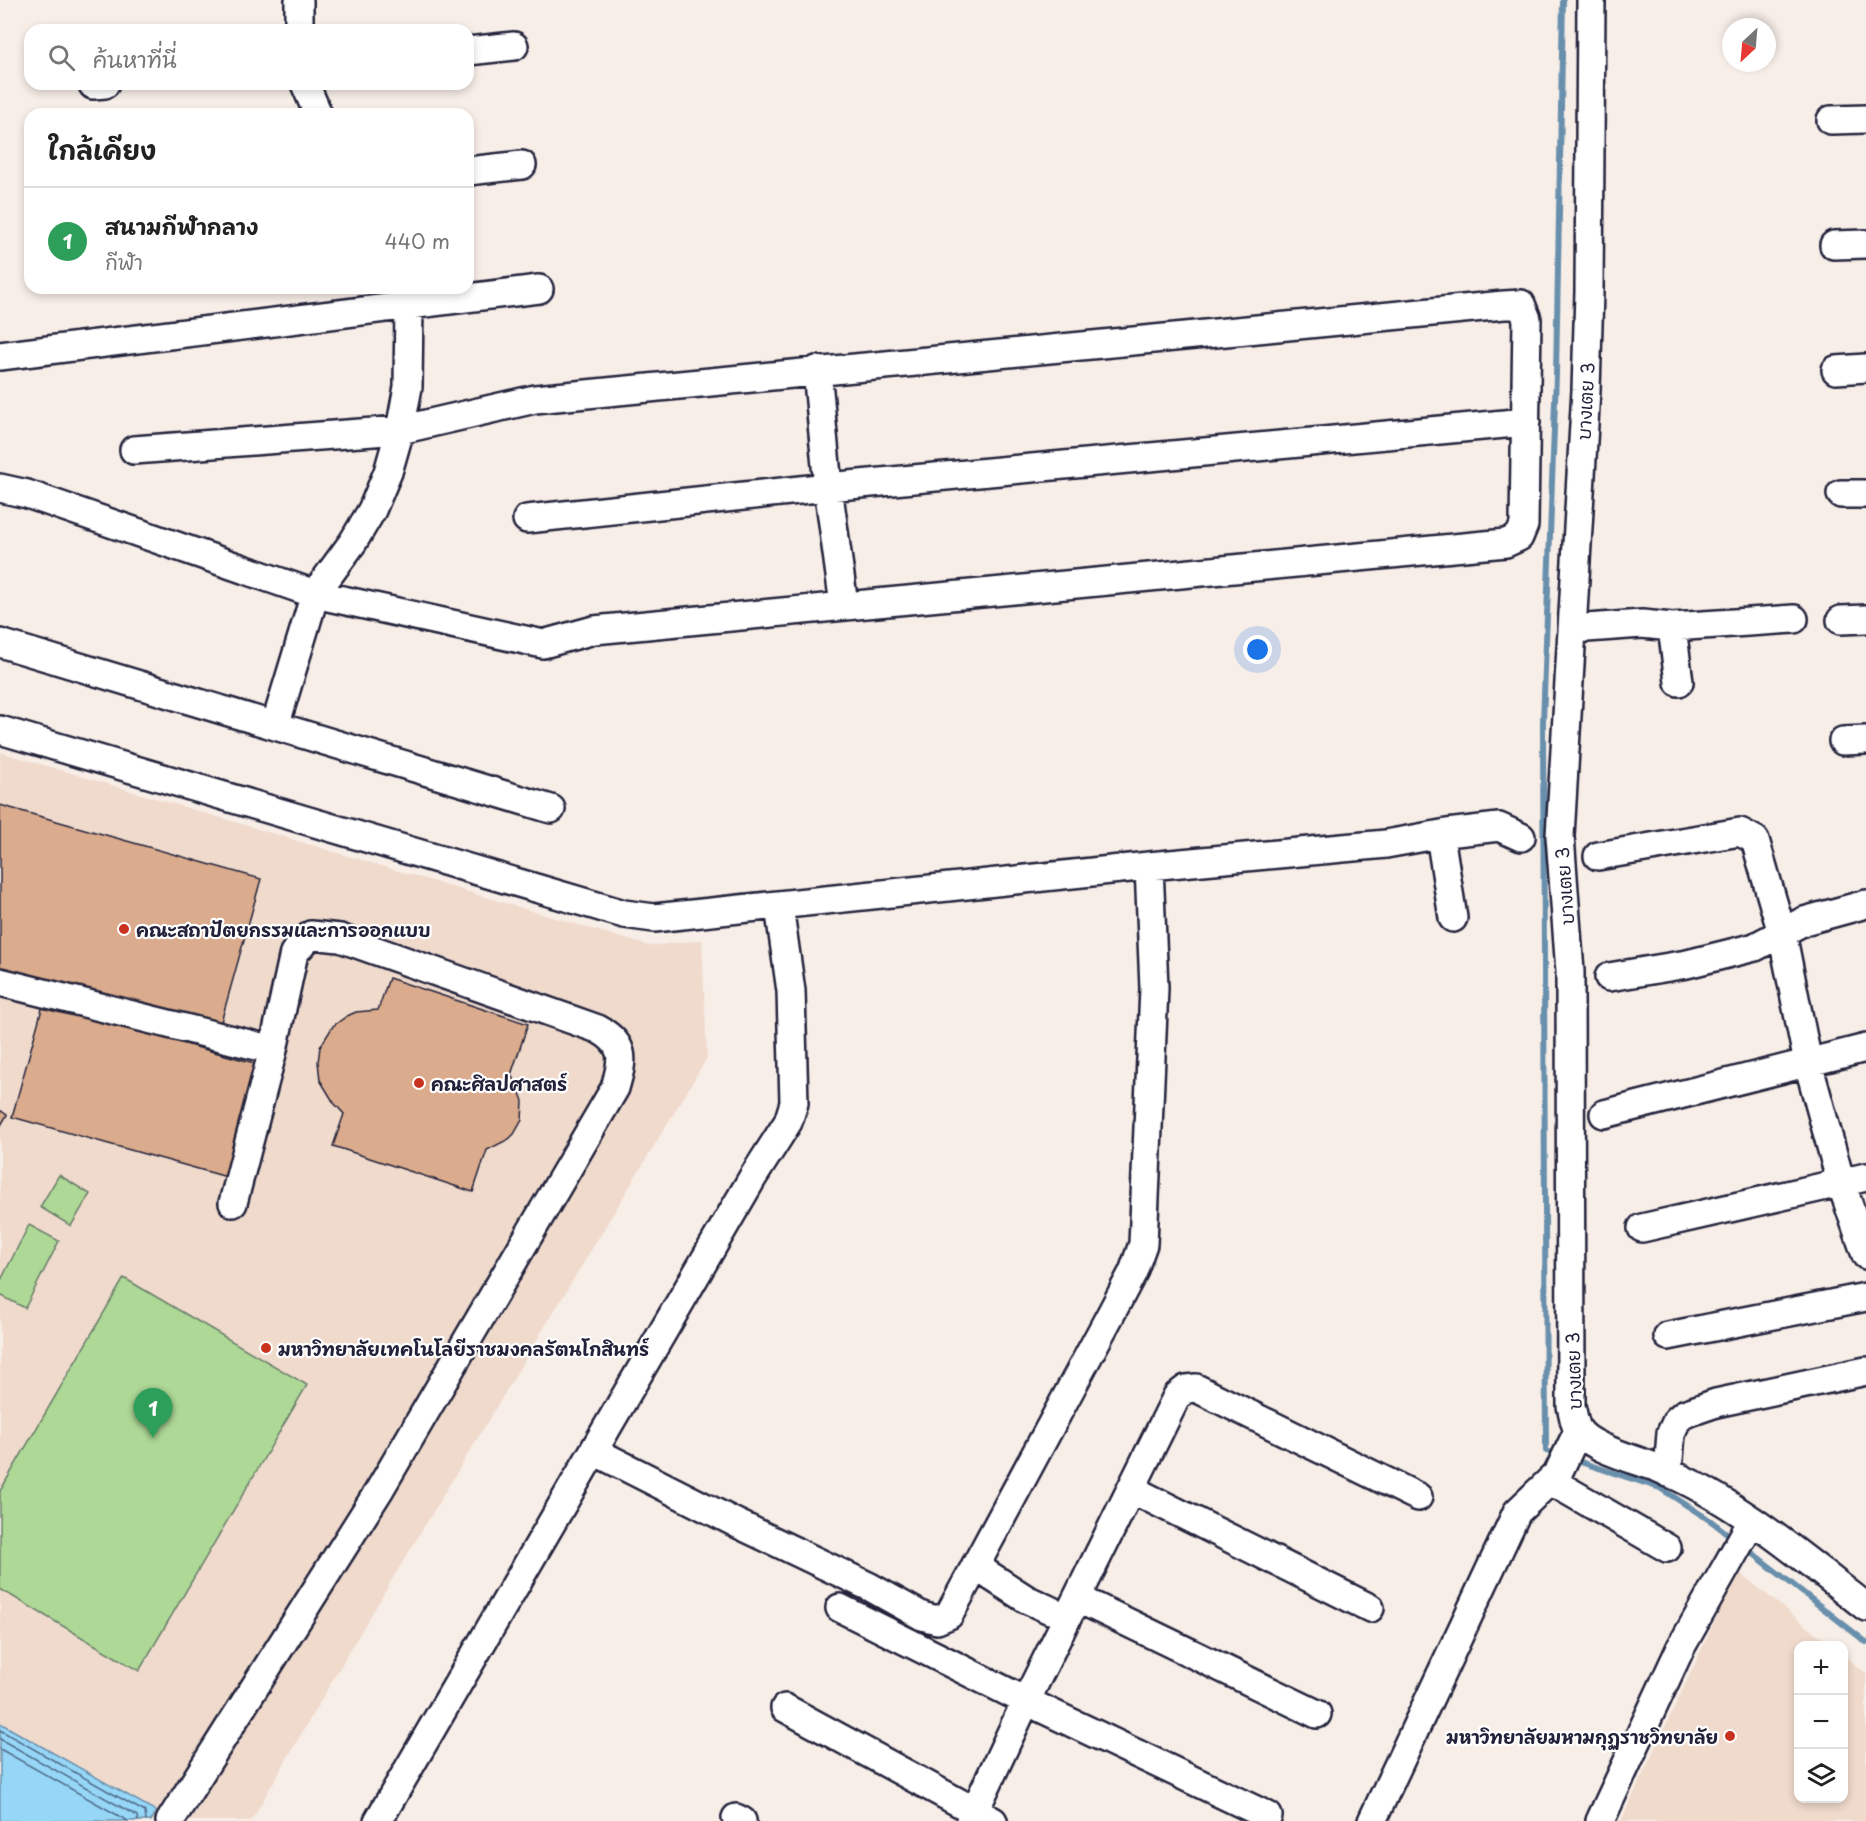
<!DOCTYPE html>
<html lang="th">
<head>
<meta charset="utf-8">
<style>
  :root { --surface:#fff; --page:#f6f6f6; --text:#222; --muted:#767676; --line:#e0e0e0; --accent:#7c3aed }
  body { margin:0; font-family:"Playpen Sans","Playpen Sans Thai",sans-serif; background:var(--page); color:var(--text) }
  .controls { position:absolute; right:18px; bottom:18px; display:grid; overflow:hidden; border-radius:12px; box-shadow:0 3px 9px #0003 }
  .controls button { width:54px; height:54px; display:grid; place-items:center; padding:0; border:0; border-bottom:2px solid var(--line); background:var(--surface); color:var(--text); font:30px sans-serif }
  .compass { position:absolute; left:1722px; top:18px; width:54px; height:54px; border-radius:50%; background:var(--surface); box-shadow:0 3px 9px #0003; rotate:206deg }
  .you { position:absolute; left:1258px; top:650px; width:21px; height:21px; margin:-15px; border:4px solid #fff; border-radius:50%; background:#1a73e8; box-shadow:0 0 0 9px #1a73e833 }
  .badge { display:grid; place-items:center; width:39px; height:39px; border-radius:50%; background:var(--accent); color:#fff; font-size:20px; font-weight:700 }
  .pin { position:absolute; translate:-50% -50px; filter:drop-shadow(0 2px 3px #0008) }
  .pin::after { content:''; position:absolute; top:32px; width:21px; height:18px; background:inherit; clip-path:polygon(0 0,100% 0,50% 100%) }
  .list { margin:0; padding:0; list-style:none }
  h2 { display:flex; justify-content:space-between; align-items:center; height:78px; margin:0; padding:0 24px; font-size:26px }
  h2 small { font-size:20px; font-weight:400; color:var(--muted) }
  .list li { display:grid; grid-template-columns:39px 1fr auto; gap:18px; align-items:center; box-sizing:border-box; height:108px; padding:0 24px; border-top:2px solid var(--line) }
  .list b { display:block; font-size:22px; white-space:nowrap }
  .list p { margin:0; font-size:20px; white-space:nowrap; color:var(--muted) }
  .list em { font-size:20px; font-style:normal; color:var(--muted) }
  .icon { flex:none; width:33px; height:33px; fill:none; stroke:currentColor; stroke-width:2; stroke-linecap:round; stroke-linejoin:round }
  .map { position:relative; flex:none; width:1866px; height:1821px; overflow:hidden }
  .search { position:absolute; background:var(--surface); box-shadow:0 3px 9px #0003; left:24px; top:24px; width:450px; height:66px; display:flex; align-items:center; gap:15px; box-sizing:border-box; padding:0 21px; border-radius:18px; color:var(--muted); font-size:22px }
  .panel { position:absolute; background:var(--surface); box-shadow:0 3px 9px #0003; left:24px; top:108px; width:450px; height:186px; border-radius:18px }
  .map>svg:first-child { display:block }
</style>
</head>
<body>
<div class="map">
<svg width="1866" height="1821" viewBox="0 0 1866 1821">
  <rect width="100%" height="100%" fill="#f8eee8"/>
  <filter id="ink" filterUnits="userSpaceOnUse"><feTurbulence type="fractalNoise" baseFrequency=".0167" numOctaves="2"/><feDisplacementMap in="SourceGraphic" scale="12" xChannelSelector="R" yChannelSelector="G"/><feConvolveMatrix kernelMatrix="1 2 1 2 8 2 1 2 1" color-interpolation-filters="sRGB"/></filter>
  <g filter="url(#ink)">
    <path fill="#efdacc" d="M0,752L649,946L702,940L707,1058L357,1638L251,1821H0Z
      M1738,1572L1831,1645L1798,1646V1798H1844V1656L1866,1673V1821H1621Z"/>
    <path fill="#add896" stroke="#687d68" stroke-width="1.5" d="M59,1175L90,1194L71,1226L40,1207Z
      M29,1225L59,1241L25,1308L0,1295V1282Z
      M124,1278L307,1385L139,1671L0,1589V1491Z"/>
    <path fill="#96d7f8" stroke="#688fac" stroke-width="1.5" d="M0,1723L156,1811L151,1821H0Z"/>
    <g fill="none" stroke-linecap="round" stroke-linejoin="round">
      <path stroke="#506a87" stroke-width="1.5" d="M0,1730L145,1812L146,1821
        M0,1739L137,1816L138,1821
        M0,1749L128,1821"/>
      <path stroke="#688fac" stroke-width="6" d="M1559,1455L1546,1451L1543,722L1556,375L1563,0
        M1571,1459L1660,1488L1711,1521L1733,1538
        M1746,1548L1866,1642"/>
    </g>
    <path fill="#daab8c" stroke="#22223b" stroke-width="1.5" d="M0,805L261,879L216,1040L0,978Z
      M389,978L528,1024L511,1075L518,1087L523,1101L522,1120L514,1134L509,1139L487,1150L473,1192L333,1146L344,1114L334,1103L320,1080L318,1062L320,1047L333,1026L347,1016L356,1012L378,1010Z
      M43,1005L258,1064L227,1177L12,1117Z
      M0,1110L7,1115L0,1127Z"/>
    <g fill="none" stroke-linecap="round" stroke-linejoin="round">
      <g stroke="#22223b" stroke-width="32">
        <path id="minor" d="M1591,0L1589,292L1586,390L1560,836L1570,972L1571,1406C1573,1413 1574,1422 1577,1428C1587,1448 1638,1460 1658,1468C1734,1499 1802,1557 1866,1607
          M299,30V0
          M468,51L514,46
          M305,84L318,114
          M93,85L105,84
          M1831,120L1866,119
          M468,171L522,165
          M1834,245L1866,244
          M0,356L539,289
          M817,370L828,487L844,605
          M1836,370L1866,368
          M0,488L27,494L315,594L543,644L594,630L1506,543L1519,537L1524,525L1527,319L1521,304L1504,305L535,399L400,430L134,450
          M1841,494H1866
          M527,519L828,487L1526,422
          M1841,620L1866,619
          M1672,627L1679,682
          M1573,629L1642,624L1672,627L1794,619
          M0,643L551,809
          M275,726L315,594L353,542L372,510L388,472L400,430L408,387L409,304L405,288
          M0,730L624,914L654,918L1149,866L1386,844L1447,833L1499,827L1521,837
          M1843,741L1866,740
          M1440,835L1453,918
          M1598,856L1740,832L1755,840L1782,933L1808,1063L1841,1183L1866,1255
          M1609,977L1687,964L1755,947L1804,921L1866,904
          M0,982L273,1050
          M1604,1114L1866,1048
          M1642,1228L1866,1177
          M1668,1336L1866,1297
          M594,1451L738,1524L870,1587L922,1616L937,1620L949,1615L1113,1310L1133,1272L1143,1244L1154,988L1149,866
          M1668,1473L1671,1433L1677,1420L1684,1414L1716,1403L1866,1371
          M1551,1481L1667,1548
          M1131,1489L1370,1608
          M975,1566L1026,1599L1050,1610
          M1077,1598L1317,1714
          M840,1608L1026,1701L1268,1816
          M785,1708L993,1821
          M736,1818L742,1821
          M170,1821L380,1489L615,1088C623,1060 627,1045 598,1029L340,938L311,935L294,953L273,1050L233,1203
          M378,1821L753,1177L788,1122L794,1103L791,991L779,906
          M970,1821L1026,1701L1177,1396L1186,1389L1196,1388L1418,1497
          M1372,1821L1517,1512L1558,1473L1578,1431
          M1600,1821L1681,1647L1752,1521"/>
      </g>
      <use href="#minor" stroke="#fff" stroke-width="27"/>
    </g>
  </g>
  <g fill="#c8321e" stroke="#fff" stroke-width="2">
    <circle cx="124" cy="929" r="6"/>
    <circle cx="419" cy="1083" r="6"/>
    <circle cx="266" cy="1348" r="6"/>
    <circle cx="1730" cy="1736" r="6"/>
  </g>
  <g text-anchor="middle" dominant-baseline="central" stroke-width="4.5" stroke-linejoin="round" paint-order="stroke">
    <g font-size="18" fill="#22223b" stroke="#fff">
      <text transform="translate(1585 401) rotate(-87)">บางเตย 3</text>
      <text transform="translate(1564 886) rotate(-94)">บางเตย 3</text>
      <text transform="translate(1573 1371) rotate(-92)">บางเตย 3</text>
    </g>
    <g font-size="18" font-weight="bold" fill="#22223b" stroke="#fff" text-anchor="start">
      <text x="136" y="929">คณะสถาปัตยกรรมและการออกแบบ</text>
      <text x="431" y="1083">คณะศิลปศาสตร์</text>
      <text x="278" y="1348">มหาวิทยาลัยเทคโนโลยีราชมงคลรัตนโกสินทร์</text>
      <text x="1718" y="1736" text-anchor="end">มหาวิทยาลัยมหามกุฏราชวิทยาลัย</text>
    </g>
  </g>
</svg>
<div class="controls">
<button>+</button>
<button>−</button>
<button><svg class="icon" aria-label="layers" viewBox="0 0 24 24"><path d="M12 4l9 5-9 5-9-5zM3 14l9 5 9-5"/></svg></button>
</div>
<svg class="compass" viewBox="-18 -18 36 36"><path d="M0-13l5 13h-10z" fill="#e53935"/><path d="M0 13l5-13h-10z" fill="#767676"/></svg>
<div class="you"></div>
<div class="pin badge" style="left:153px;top:1438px;background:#2e9e5b">1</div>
<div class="search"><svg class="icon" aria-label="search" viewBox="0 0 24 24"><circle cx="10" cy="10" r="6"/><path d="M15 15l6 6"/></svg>ค้นหาที่นี่</div>
<section class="panel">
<h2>ใกล้เคียง<small></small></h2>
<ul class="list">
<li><span class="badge" style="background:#2e9e5b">1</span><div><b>สนามกีฬากลาง</b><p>กีฬา</p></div><em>440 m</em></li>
</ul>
</section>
</div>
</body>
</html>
